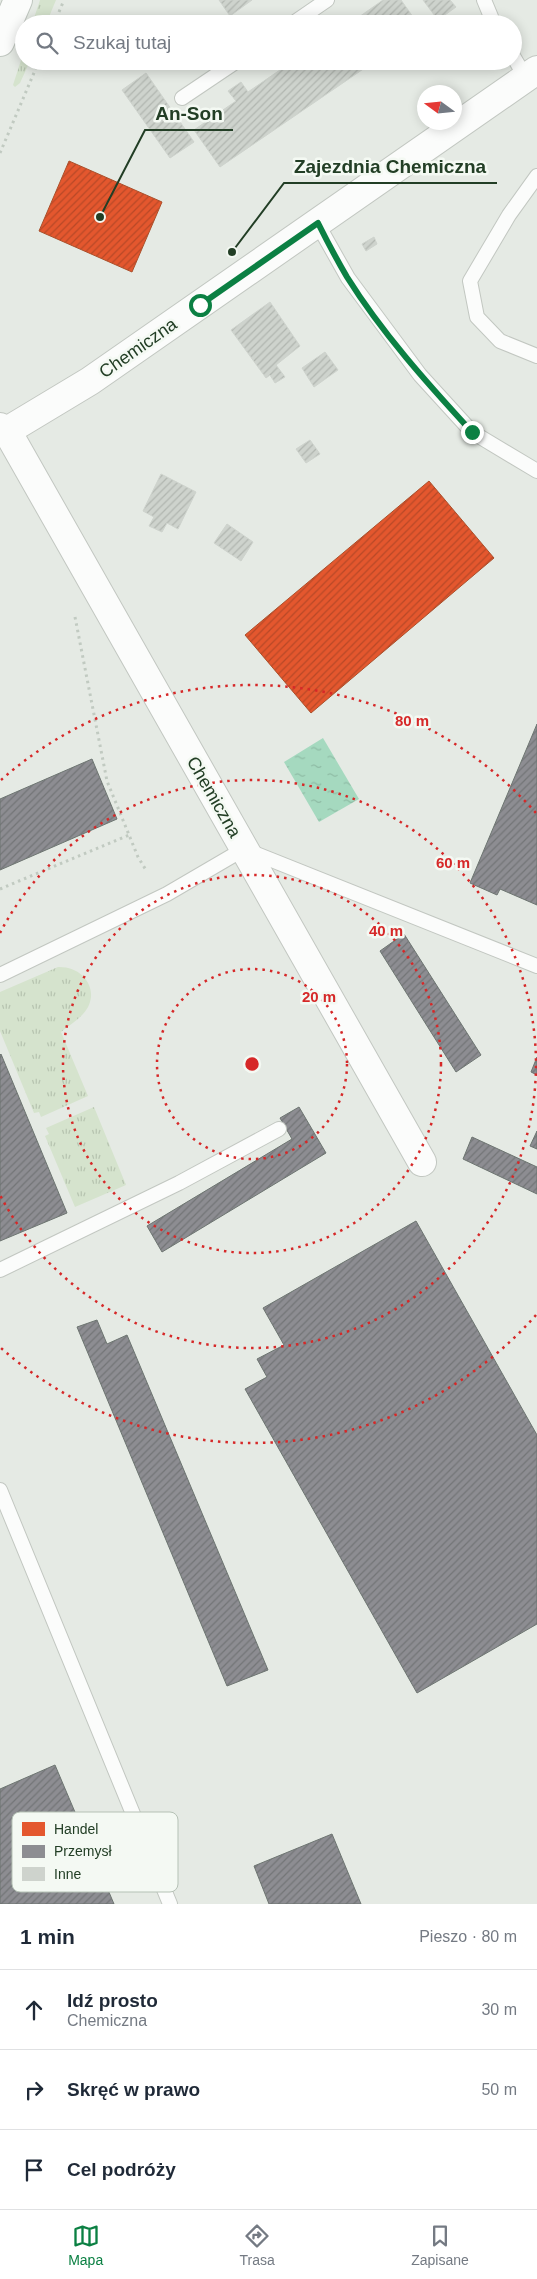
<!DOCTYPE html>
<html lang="pl">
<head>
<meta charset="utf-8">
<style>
  :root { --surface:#fff; --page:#f6f6f7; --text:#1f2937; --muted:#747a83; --line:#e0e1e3; --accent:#0b8043 }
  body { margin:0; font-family:Helvetica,sans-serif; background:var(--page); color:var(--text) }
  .compass { position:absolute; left:417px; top:85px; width:45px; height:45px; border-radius:50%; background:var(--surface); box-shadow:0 2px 12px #0003; rotate:285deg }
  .stop { position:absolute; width:15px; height:15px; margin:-11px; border:4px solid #0b8043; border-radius:50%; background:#fff }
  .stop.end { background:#0b8043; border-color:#fff; box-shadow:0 1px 5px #0008 }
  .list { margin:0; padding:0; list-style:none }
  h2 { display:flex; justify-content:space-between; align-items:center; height:65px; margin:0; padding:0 20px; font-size:21px }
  h2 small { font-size:16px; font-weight:400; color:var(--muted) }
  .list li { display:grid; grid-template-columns:32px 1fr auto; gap:15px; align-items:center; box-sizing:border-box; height:80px; padding:0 20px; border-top:1px solid var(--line) }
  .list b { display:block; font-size:19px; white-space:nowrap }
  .list p { margin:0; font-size:16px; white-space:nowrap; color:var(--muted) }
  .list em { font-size:16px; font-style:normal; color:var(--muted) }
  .icon { flex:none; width:28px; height:28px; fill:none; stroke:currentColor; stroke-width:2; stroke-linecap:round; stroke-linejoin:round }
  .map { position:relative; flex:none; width:537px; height:1904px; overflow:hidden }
  .search { position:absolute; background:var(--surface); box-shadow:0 2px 12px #0003; left:15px; right:15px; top:15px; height:55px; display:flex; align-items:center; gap:12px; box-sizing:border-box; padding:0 18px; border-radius:28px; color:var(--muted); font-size:19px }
  .sheet { height:305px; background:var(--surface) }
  nav { display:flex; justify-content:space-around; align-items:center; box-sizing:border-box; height:70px; border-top:1px solid var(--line); background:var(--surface); font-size:14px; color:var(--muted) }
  nav a { display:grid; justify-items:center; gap:2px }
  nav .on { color:var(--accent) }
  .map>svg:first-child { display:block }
</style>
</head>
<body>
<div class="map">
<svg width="537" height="1904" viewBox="0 0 537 1904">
  <defs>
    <pattern id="grass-tufts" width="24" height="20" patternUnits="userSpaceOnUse" patternTransform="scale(1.25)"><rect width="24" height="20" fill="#d5e3cd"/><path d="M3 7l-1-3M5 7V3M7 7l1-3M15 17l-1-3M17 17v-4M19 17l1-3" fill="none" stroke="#b7c4b0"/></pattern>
    <pattern id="water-ripples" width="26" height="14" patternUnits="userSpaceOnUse" patternTransform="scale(1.25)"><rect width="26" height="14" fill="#a5d9bf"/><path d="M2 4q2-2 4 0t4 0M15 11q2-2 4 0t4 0" fill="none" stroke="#8ebba4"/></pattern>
    <pattern id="shops-hatch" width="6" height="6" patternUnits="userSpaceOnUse" patternTransform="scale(1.25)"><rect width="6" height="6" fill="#e4572e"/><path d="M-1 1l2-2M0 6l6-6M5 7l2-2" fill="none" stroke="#b84927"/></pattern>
    <pattern id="industry-hatch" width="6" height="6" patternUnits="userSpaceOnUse" patternTransform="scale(1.25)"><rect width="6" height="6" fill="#8d8d92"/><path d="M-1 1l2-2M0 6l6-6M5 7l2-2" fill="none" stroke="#737577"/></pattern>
    <pattern id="building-hatch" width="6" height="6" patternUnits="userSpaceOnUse" patternTransform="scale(1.25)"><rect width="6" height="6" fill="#ced3cd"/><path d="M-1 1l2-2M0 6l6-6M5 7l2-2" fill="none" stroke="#b1b6b0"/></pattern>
  </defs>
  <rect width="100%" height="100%" fill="#e5eae4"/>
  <path fill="url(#grass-tufts)" d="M40,0H56L46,24H32Z
    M24,51V61H30L20,83L15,87L13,85Z
    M58,967C85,966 102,993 83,1014C77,1021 68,1026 61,1032L88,1096L41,1117L39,1112L34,1113L0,1031V992Z
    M94,1107L126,1185L75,1207L45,1136L49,1134L46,1128Z"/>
  <path fill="url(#water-ripples)" d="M323,738L359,799L319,822L284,762Z"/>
  <path fill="url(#shops-hatch)" stroke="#aa502b" d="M69,161L162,202L132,272L39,231Z
    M429,481L494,558L311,713L245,635Z"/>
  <path fill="url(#industry-hatch)" stroke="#6d7571" d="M537,724V905L500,889L497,895L470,883Z
    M92,759L117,819L0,870V799Z
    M404,934L481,1055L456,1072L380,951Z
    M1,1054L67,1213L0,1241V1055Z
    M537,1057V1075L531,1072Z
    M299,1107L326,1153L162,1252L147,1226L292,1139L280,1118Z
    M537,1131V1149L530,1146Z
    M472,1137L537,1167V1194L463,1159Z
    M416,1221L537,1435V1624L417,1693L245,1389L267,1377L257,1359L284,1345L263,1308Z
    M97,1320L107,1344L127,1335L268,1670L227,1686L77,1327Z
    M55,1765L114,1904H0V1789Z
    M332,1834L361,1904H269L254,1866Z"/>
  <path fill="url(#building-hatch)" stroke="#ced3cd" d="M219,0H252L230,16Z
    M383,0H401L418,24H349Z
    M423,0H450L456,7L438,20Z
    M293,61H375L220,167L194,130L236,101L228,91L241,82L248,92Z
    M146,73L194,142L170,158L122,90Z
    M374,237L377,244L366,251L362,244Z
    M270,302L300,346L276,365L285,377L275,383L270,375L266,378L231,330Z
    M325,352L338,370L314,387L302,368Z
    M310,440L320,454L306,463L296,449Z
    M161,474L196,492L178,529L167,523L162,532L149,526L154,517L143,511Z
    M227,524L253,542L241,561L214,543Z"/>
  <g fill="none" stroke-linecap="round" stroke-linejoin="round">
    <g stroke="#c2c7c1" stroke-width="16">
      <path id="lane" d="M484,0L494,24
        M292,24L327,0
        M513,56L526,78
        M182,98L237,61
        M537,176L509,215L470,281L477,317L500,341L537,356
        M317,223L348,278L420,375L472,432L537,471
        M0,975L167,894L244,849L537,966
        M0,1270L179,1183L279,1129
        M0,1490L170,1904"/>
    </g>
    <g stroke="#c2c7c1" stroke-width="30">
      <path id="street" d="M0,427L7,431L422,1162
        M0,430L7,431L90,381L537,70"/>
    </g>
    <g stroke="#c0c7c0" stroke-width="30">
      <path id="secondary" d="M0,42L18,0"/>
    </g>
    <path stroke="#c1cac1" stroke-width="3" stroke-dasharray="2.5 4" stroke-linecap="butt" d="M54,24L64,0
      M0,153L39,61
      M75,617L107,781L138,857L146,870
      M0,889L129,835"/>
    <use href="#lane" stroke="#fbfcfb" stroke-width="14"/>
    <use href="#street" stroke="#fbfcfb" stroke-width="28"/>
    <use href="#secondary" stroke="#fbfcfb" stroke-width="28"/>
  </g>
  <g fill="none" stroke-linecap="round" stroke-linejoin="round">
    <path stroke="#0b8043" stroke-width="6" d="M200,305L318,223C327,241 337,260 347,277C382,333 427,383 472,432"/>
  </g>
  <g fill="none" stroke="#d62828" stroke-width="2.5" stroke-dasharray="2.5 5">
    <circle cx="252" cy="1064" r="95"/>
    <circle cx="252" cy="1064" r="189"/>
    <path d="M0 933A284 284 0 1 1 0 1195"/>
    <path d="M536 1315A379 379 0 0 1 1 1348M1 780A379 379 0 0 1 536 813"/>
  </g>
  <g text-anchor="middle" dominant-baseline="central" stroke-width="5" stroke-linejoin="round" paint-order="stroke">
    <g font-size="18" fill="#223e25" stroke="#f4f9f3">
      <text transform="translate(138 348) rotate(-35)">Chemiczna</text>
      <text transform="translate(214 797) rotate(60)">Chemiczna</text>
    </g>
  </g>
  <rect x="12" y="1812" width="166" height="80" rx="8" fill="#f4f9f3" stroke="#b5c1b5" stroke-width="1"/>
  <rect x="22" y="1822" width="23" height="14" fill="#e4572e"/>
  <rect x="22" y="1845" width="23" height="13" fill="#8d8d92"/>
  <rect x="22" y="1867" width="23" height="14" fill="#ced3cd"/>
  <g font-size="14" fill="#223e25">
    <text x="54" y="1834">Handel</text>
    <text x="54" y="1856">Przemysł</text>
    <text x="54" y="1879">Inne</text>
  </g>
  <circle cx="252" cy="1064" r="8" fill="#d62828" stroke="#f4f9f3" stroke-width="2.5"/>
  <g font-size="15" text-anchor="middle" font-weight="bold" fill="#d62828" stroke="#f4f9f3" stroke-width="5" stroke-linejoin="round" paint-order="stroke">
    <text x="412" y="726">80 m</text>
    <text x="453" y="868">60 m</text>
    <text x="386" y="936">40 m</text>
    <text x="319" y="1002">20 m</text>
  </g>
  <path fill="none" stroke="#223e25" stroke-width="2" d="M100 217L145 130H233M232 252L284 183H497"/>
  <g fill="#223e25" stroke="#f4f9f3" stroke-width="2">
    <circle cx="100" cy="217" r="5"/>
    <circle cx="232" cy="252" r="5"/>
  </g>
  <g font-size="19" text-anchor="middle" font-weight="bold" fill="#223e25" stroke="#f4f9f3" stroke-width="5" stroke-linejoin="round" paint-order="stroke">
    <text x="189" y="120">An-Son</text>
    <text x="390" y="173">Zajezdnia Chemiczna</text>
  </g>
</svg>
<svg class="compass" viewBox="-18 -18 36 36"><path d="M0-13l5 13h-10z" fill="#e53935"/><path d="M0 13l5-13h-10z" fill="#747a83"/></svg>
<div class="stop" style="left:200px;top:305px"></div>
<div class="stop end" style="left:472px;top:432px"></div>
<div class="search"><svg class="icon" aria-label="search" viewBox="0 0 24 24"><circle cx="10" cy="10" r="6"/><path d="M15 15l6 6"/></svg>Szukaj tutaj</div>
</div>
<section class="sheet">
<h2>1 min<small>Pieszo · 80 m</small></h2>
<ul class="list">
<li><svg class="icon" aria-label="ahead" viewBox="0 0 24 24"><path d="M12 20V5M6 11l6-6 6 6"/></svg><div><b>Idź prosto</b><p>Chemiczna</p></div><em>30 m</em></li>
<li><svg class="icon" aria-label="right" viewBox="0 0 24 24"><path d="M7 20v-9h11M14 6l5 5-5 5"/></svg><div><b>Skręć w prawo</b></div><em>50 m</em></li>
<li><svg class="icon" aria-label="arrive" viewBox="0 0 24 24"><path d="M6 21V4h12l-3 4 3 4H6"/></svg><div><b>Cel podróży</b></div></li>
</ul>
</section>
<nav>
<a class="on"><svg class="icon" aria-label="map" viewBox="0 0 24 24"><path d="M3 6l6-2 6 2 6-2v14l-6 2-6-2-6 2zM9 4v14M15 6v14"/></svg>Mapa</a>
<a><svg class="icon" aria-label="directions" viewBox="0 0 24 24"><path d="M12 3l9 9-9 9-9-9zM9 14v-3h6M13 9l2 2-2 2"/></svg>Trasa</a>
<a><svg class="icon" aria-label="saved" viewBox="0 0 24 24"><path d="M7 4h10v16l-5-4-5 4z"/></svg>Zapisane</a>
</nav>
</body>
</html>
